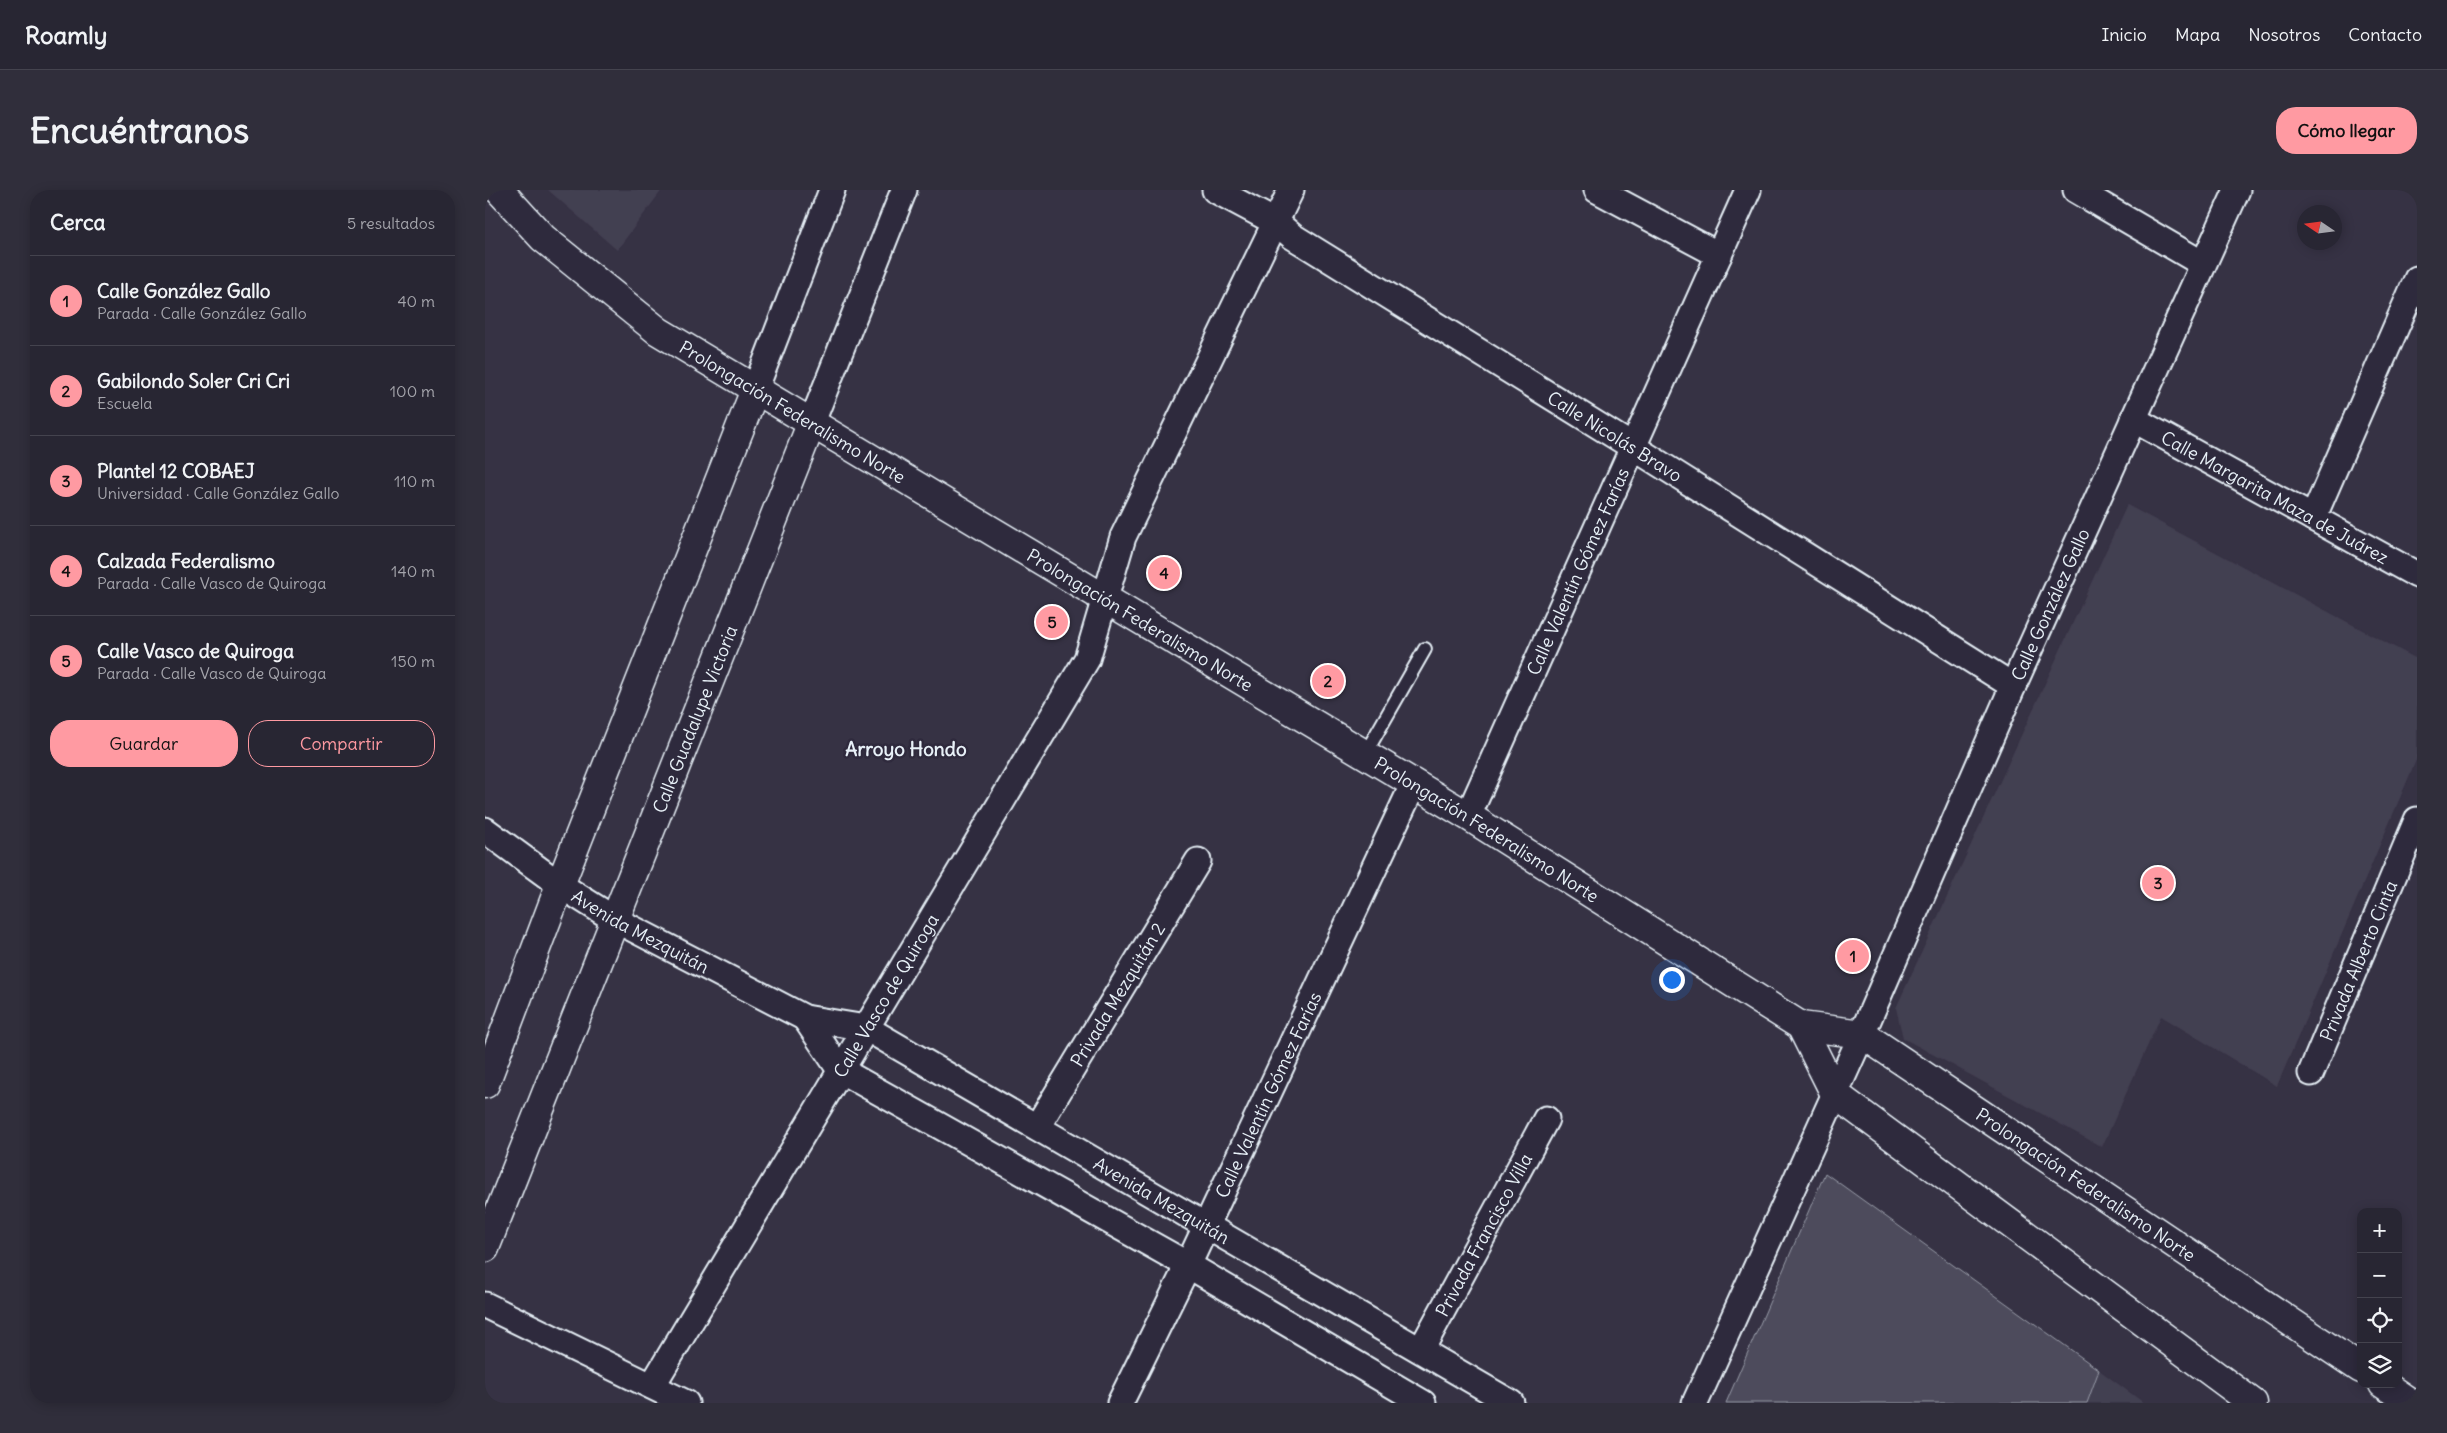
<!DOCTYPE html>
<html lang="es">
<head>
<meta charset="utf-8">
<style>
  :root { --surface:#282633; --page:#302e3b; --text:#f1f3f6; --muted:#a5a5ac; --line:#44434e; --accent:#ff9aa2 }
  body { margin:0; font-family:Delius,sans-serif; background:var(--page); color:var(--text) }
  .controls { position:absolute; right:15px; bottom:15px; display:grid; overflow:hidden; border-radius:10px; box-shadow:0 2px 12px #0003 }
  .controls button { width:45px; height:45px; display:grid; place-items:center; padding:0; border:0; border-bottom:1px solid var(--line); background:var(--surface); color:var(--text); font:25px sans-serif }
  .compass { position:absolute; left:1812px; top:15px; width:45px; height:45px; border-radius:50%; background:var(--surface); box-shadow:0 2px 12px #0003; rotate:283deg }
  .you { position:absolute; left:1186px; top:789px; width:18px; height:18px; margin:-12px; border:4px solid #fff; border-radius:50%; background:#1a73e8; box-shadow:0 0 0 8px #1a73e833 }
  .badge { display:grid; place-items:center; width:32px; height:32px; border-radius:50%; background:var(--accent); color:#111; font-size:16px; font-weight:700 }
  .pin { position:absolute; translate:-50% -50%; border:2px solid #fff; box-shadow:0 1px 5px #0006 }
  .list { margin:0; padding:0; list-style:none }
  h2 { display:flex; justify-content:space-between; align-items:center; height:65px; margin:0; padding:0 20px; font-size:21px }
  h2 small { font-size:16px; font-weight:400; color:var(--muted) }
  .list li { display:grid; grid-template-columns:32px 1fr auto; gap:15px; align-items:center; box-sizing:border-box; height:90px; padding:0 20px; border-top:1px solid var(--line) }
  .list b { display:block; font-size:19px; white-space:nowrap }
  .list p { margin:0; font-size:16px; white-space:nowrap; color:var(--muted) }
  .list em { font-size:16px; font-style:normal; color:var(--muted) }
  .actions { display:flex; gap:10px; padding:15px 20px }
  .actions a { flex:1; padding:11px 0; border:1px solid var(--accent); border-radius:20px; text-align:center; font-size:18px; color:var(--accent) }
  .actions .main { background:var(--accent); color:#111 }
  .icon { flex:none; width:28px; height:28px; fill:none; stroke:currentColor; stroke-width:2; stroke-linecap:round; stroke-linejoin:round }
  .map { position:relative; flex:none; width:1932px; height:1213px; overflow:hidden; border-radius:20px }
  header { display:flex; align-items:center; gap:30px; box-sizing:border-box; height:70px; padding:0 25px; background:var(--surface); border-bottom:1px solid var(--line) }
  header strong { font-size:24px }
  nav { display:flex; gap:28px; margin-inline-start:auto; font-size:18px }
  .intro { display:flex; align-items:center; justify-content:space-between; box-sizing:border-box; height:120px; padding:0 30px }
  h1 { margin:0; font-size:35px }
  .button { padding:12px 22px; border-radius:20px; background:var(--accent); color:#111; font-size:18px; font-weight:700 }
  main { display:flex; gap:30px; padding:0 30px }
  aside { flex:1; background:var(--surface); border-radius:20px; box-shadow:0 2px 12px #0003 }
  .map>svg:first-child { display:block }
</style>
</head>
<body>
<header>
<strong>Roamly</strong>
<nav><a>Inicio</a><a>Mapa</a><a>Nosotros</a><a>Contacto</a></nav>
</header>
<div class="intro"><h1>Encuéntranos</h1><a class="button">Cómo llegar</a></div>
<main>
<aside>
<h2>Cerca<small>5 resultados</small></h2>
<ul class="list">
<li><span class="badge">1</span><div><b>Calle González Gallo</b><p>Parada · Calle González Gallo</p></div><em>40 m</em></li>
<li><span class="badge">2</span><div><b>Gabilondo Soler Cri Cri</b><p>Escuela</p></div><em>100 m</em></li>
<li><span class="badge">3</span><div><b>Plantel 12 COBAEJ</b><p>Universidad · Calle González Gallo</p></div><em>110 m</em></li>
<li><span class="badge">4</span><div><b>Calzada Federalismo</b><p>Parada · Calle Vasco de Quiroga</p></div><em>140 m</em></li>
<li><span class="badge">5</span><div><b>Calle Vasco de Quiroga</b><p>Parada · Calle Vasco de Quiroga</p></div><em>150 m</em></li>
</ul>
<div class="actions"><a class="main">Guardar</a><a>Compartir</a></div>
</aside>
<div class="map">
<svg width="1932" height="1213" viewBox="0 0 1932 1213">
  <rect width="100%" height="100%" fill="#363244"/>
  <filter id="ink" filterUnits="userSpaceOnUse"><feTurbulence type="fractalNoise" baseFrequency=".02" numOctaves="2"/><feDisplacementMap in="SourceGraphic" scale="10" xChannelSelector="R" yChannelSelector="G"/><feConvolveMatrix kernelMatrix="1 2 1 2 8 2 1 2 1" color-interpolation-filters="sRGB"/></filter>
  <g filter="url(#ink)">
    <path fill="#433f51" d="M63,0H177L132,60Z
      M1642,315L1930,468L1932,465V568L1792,896L1676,826L1617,957L1418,848L1411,818Z
      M1614,1180L1659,1213H1602Z"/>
    <path fill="#4d4b5c" stroke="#9a9eaa" d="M1340,983L1614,1180L1602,1213H1241Z"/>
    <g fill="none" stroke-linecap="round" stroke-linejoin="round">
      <g stroke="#e8f1f8" stroke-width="16">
        <path id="service" d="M880,564L940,459"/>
      </g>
      <g stroke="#e8f1f8" stroke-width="29">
        <g id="minor">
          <path id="s1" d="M730,0L792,33L807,46L1148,257L1528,496"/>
          <path d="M1112,0L1234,65"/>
          <path d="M1591,0L1718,74"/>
          <path d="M270,200L347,0"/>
          <path id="s2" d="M1648,229L1932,385"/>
          <path d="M327,232L419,0"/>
          <path d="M1828,328L1932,89"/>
          <path id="s3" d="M983,626L1263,0"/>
          <path id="s4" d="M0,640L75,695L129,729L320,828L381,838L1026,1213"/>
          <path d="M320,828L355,880L703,1075L938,1213"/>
          <path id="s5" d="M1826,883L1932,630"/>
          <path id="s6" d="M552,937L713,671"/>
          <path d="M0,1115L201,1213"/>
          <path id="s7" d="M936,1160L1061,929"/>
          <path id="s8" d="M167,1196L602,469L638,347L806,0"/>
          <path id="s9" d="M635,1213L703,1075L929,593"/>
          <path id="s10" d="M1210,1213L1377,844L1528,496L1752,0"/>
        </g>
      </g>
      <g stroke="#e8f1f8" stroke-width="31">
        <g id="secondary">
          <path d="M0,894L75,695L270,200"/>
          <path id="s11" d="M0,1058L327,232"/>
        </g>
      </g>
      <g stroke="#e8f1f8" stroke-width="31">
        <g id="primary">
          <path id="s12" d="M14,0L58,48L173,141L983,626L1316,836L1377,844L1876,1179"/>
          <path d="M1316,836L1350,904L1768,1213"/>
          <path d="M1898,1194L1926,1213"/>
        </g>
      </g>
      <use href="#service" stroke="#2f2a3d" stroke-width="12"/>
      <use href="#minor" stroke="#2f2a3d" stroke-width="25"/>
      <use href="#secondary" stroke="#2f2a3d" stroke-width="28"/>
      <use href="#primary" stroke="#2f2a3d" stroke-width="28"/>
    </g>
  </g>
  <g text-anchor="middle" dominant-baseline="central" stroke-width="5" stroke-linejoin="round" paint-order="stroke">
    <g font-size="18" fill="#e8f1f8" stroke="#2f2a3d">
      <text stroke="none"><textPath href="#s12" startOffset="370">Prolongación Federalismo Norte</textPath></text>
      <text stroke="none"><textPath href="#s1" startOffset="470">Calle Nicolás Bravo</textPath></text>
      <text stroke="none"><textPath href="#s2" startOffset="162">Calle Margarita Maza de Juárez</textPath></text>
      <text stroke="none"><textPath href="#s3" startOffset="268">Calle Valentín Gómez Farías</textPath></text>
      <text stroke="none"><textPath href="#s10" startOffset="874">Calle González Gallo</textPath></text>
      <text stroke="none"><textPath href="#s12" startOffset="775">Prolongación Federalismo Norte</textPath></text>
      <text stroke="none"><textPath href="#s11" startOffset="569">Calle Guadalupe Victoria</textPath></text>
      <text stroke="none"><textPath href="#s12" startOffset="1180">Prolongación Federalismo Norte</textPath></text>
      <text stroke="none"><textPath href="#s4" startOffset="186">Avenida Mezquitán</textPath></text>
      <text stroke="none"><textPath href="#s5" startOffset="122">Privada Alberto Cinta</textPath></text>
      <text stroke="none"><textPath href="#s6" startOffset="155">Privada Mezquitán 2</textPath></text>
      <text stroke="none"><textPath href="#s8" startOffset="455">Calle Vasco de Quiroga</textPath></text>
      <text stroke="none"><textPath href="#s9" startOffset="342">Calle Valentín Gómez Farías</textPath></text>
      <text stroke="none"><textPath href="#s12" startOffset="1882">Prolongación Federalismo Norte</textPath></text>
      <text stroke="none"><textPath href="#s4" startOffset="776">Avenida Mezquitán</textPath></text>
      <text stroke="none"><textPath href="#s7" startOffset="131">Privada Francisco Villa</textPath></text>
    </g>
    <g font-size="19" font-weight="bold" fill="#e8f1f8" stroke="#2f2a3d">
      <text x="421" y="559">Arroyo Hondo</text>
    </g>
  </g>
</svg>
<div class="controls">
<button>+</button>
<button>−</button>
<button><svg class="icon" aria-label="locate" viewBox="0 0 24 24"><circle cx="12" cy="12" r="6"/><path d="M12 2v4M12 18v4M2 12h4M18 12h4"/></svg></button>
<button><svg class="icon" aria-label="layers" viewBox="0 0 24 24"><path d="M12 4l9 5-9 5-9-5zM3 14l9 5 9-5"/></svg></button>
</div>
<svg class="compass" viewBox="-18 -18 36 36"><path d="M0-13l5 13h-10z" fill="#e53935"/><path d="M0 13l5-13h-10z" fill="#a5a5ac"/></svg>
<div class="you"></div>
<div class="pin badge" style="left:1368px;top:766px">1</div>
<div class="pin badge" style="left:843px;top:491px">2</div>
<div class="pin badge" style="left:1673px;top:693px">3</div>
<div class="pin badge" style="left:679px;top:383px">4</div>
<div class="pin badge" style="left:567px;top:432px">5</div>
</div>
</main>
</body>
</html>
